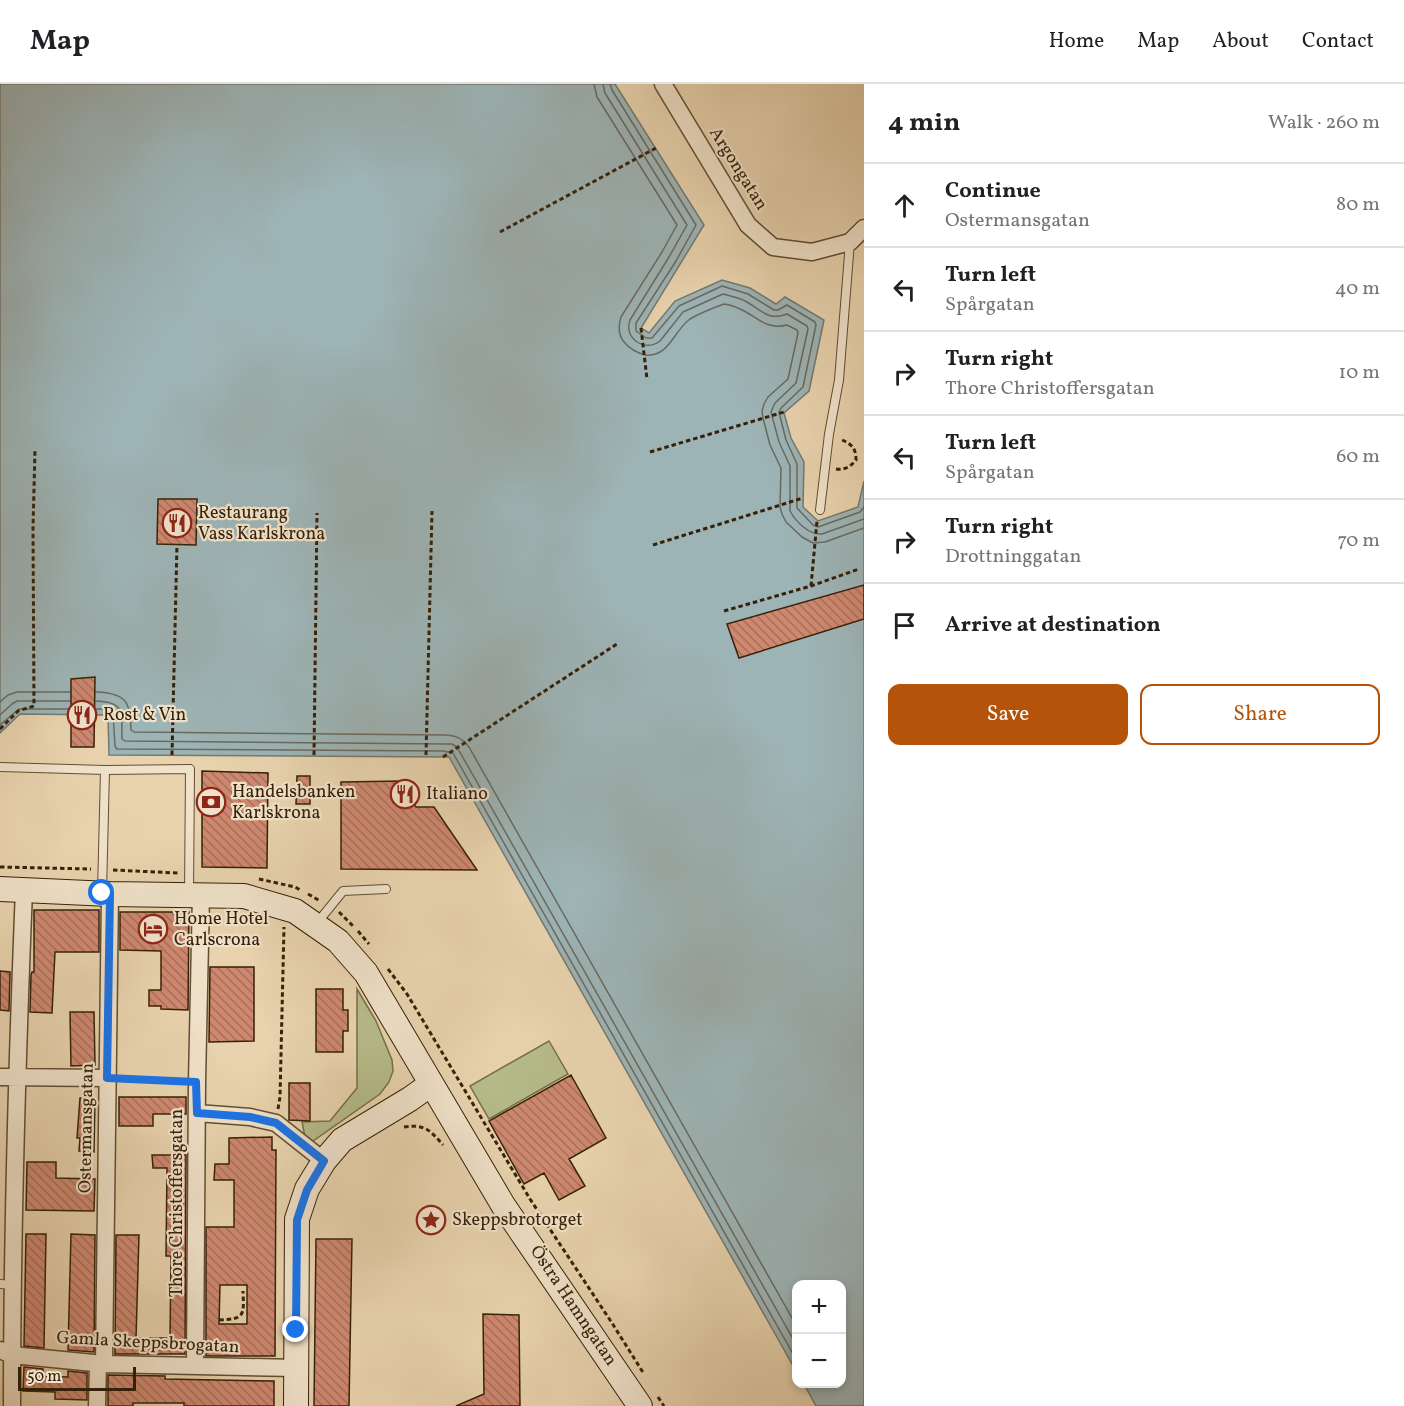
<!DOCTYPE html>
<html lang="en">
<head>
<meta charset="utf-8">
<style>
  :root { --surface:#fff; --page:#f2f2f2; --text:#202124; --muted:#757577; --line:#e0e0e0; --accent:#b45309 }
  body { margin:0; font-family:Vollkorn,serif; background:var(--page); color:var(--text) }
  .controls { position:absolute; right:18px; bottom:18px; display:grid; overflow:hidden; border-radius:12px; box-shadow:0 3px 9px #0003 }
  .controls button { width:54px; height:54px; display:grid; place-items:center; padding:0; border:0; border-bottom:2px solid var(--line); background:var(--surface); color:var(--text); font:30px sans-serif }
  .scale { position:absolute; left:18px; bottom:15px; width:118px; box-sizing:border-box; padding-left:6px; border:3px solid #362108; border-top:0; font-size:16px; line-height:21px; white-space:nowrap; color:#362108; -webkit-text-stroke:4px #f0e2ca; paint-order:stroke }
  .stop { position:absolute; width:18px; height:18px; margin:-14px; border:4px solid #1a73e8; border-radius:50%; background:#fff }
  .stop.end { background:#1a73e8; border-color:#fff; box-shadow:0 2px 6px #0008 }
  .list { margin:0; padding:0; list-style:none }
  h2 { display:flex; justify-content:space-between; align-items:center; height:78px; margin:0; padding:0 24px; font-size:26px }
  h2 small { font-size:20px; font-weight:400; color:var(--muted) }
  .list li { display:grid; grid-template-columns:39px 1fr auto; gap:18px; align-items:center; box-sizing:border-box; height:84px; padding:0 24px; border-top:2px solid var(--line) }
  .list b { display:block; font-size:22px; white-space:nowrap }
  .list p { margin:0; font-size:20px; white-space:nowrap; color:var(--muted) }
  .list em { font-size:20px; font-style:normal; color:var(--muted) }
  .actions { display:flex; gap:12px; padding:18px 24px }
  .actions a { flex:1; padding:14px 0; border:2px solid var(--accent); border-radius:12px; text-align:center; font-size:21px; color:var(--accent) }
  .actions .main { background:var(--accent); color:#fff }
  .icon { flex:none; width:33px; height:33px; fill:none; stroke:currentColor; stroke-width:2; stroke-linecap:round; stroke-linejoin:round }
  .map { position:relative; flex:none; width:864px; height:1322px; overflow:hidden }
  header { display:flex; align-items:center; gap:36px; box-sizing:border-box; height:84px; padding:0 30px; background:var(--surface); border-bottom:2px solid var(--line) }
  header strong { font-size:28px }
  nav { display:flex; gap:33px; margin-inline-start:auto; font-size:21px }
  main { display:flex }
  aside { flex:1; background:var(--surface) }
  .map>svg:first-child { display:block }
</style>
</head>
<body>
<header>
<strong>Map</strong>
<nav><a>Home</a><a>Map</a><a>About</a><a>Contact</a></nav>
</header>
<main>
<div class="map">
<svg width="864" height="1322" viewBox="0 0 864 1322">
  <defs>
    <pattern id="building-back-hatch" width="6" height="6" patternUnits="userSpaceOnUse" patternTransform="scale(1.5)"><rect width="6" height="6" fill="#ce8870"/><path d="M-1 5l2 2M0 0l6 6M5-1l2 2" fill="none" stroke="#a86f5a"/></pattern>
  </defs>
  <rect width="100%" height="100%" fill="#e8d3ae"/>
  <filter id="stains"><feTurbulence type="fractalNoise" baseFrequency=".00333" numOctaves="4"/><feColorMatrix values="0 0 0 0 .2 0 0 0 0 .09 0 0 0 0 .02 0 0 0 .5 -.17"/></filter>
  <radialGradient id="worn" r=".72"><stop offset=".6" stop-color="#630" stop-opacity="0"/><stop offset="1" stop-color="#630" stop-opacity=".3"/></radialGradient>
  <path fill="#b6bc8a" stroke="#766e49" stroke-width="1.5" d="M357,905L376,937L392,976L393,987L389,998L380,1010L313,1057L306,1058L302,1038L330,1037L357,1004Z
    M549,957L568,990L489,1035L470,1002Z"/>
  <path fill="#9db4b6" stroke="#747970" stroke-width="1.5" d="M0,0H615L704,141L641,244L649,249L675,217L722,196L750,204L776,220L785,213L824,236L809,307L784,329L791,354L804,378L803,423L818,437L858,423L864,397V1322H816L804,1300H842V1200H796V1287L449,673L109,671L108,631L20,630L0,649Z"/>
  <g fill="none" stroke-linecap="round" stroke-linejoin="round">
    <path stroke="#6a6a5f" stroke-width="1.5" d="M594,0L597,13L677,141L662,168L621,233C618,243 618,252 625,259C630,265 638,269 645,271C669,274 674,246 690,235C700,229 713,224 724,220C730,221 737,223 742,226C759,234 766,246 787,241L797,246L798,249L788,295L768,313L764,320L762,327L763,334L770,361L781,384L780,423L782,430L786,438L802,453L813,459L825,458L864,444
      M603,0L605,9L687,141L669,173L630,236C623,254 645,269 660,257L683,228L723,210C731,212 740,214 747,218C762,227 769,237 787,230L807,242L808,245L796,299L775,319L771,328L779,358L790,382V427C796,438 809,451 822,450L864,435
      M610,0L612,6L696,141L676,177L636,239V247L646,254H652L679,222L722,202L748,210L774,226H778L787,221L815,238L816,241L803,303L781,324L779,328L786,356L797,380V424L813,441L818,443L860,428L864,423
      M96,608C127,609 130,618 131,646L134,648L444,651C455,651 462,654 469,663L796,1241
      M96,617C127,618 121,630 122,655L125,657L444,660H452L457,663L796,1260
      M0,618L8,611L17,608H70
      M96,625H109L113,629L115,662L117,665L443,667L453,669L796,1275
      M0,631L12,620L17,617H70
      M0,641L19,625H70"/>
  </g>
  <path fill="url(#building-back-hatch)" stroke="#362108" stroke-width="1.5" fill-rule="evenodd" d="M158,415H197L196,461L157,460Z
    M864,501V535L739,574L727,540Z
    M95,593L94,663H71V595Z
    M202,687L268,689L267,784L202,783Z
    M297,692H310V720H296Z
    M401,697L416,723H434L477,786L341,785V698Z
    M34,826H99V868H55L52,929L30,928L31,891L32,888H34Z
    M120,828H189L188,926L161,925V922H149V906H161V867L120,866Z
    M210,883H254V957L209,958Z
    M0,887L10,888L9,927L0,926Z
    M316,905H343V926H348V947H343V968H316Z
    M70,928H94L95,981L71,982Z
    M571,991L606,1054L569,1075L585,1102L559,1116L544,1089L524,1100L489,1037Z
    M289,999H310V1037L289,1036Z
    M119,1013H186V1030H153V1042H119Z
    M80,1014L95,1015L94,1068L79,1067L80,1054H77Z
    M272,1053V1066H276L275,1272H206V1143H234V1096H214L215,1080H229V1054ZM220,1201H247V1240H219Z
    M152,1071H186L185,1270H115L116,1151H139L136,1254H170L171,1172H166L167,1084H153Z
    M27,1078H56V1094L95,1095L94,1127L26,1126Z
    M26,1150H46L44,1264L24,1262Z
    M71,1150L95,1151L94,1268L68,1266Z
    M316,1155H352L349,1322H314Z
    M483,1230L519,1231L520,1322H456L484,1310Z
    M24,1283L43,1285V1292L68,1293V1287L87,1289V1316L55,1315V1308L23,1307Z
    M108,1291L165,1292V1295L274,1297V1322H184V1319H133V1322H108Z"/>
  <g fill="none" stroke-linecap="round" stroke-linejoin="round">
    <g stroke="#624e32" stroke-width="10">
      <path id="lane" d="M820,426L829,350L839,296L850,158
        M0,683L105,686L102,809
        M105,686L190,685L189,811
        M317,839L343,807L386,805
        M0,1200L12,1201"/>
    </g>
    <g stroke="#624e32" stroke-width="19">
      <path id="street" d="M663,0L748,141L773,163L812,168L850,158L864,144
        M0,993L107,994
        M197,1029L250,1033L276,1039L324,1077
        M0,1266L12,1271L104,1280L296,1284
        M104,1280L110,810
        M195,1282L197,998L201,811
        M12,1322C12,1150 17,978 24,806
        M97,1322L98,1279"/>
    </g>
    <g stroke="#362108" stroke-width="26">
      <path id="secondary" d="M0,805L110,810L244,812L295,827L338,857L366,889L503,1121L640,1322
        M296,1322L297,1135L307,1105L324,1077L342,1056L410,1015L431,1000"/>
    </g>
    <path stroke="#362108" stroke-width="3" stroke-dasharray="4.5 3" stroke-linecap="butt" d="M500,148L656,64
      M641,244L647,295
      M650,368L784,328
      M836,385C845,386 850,383 856,376C856,363 851,360 840,355
      M653,461L803,414
      M811,502L817,437
      M724,527L811,502L859,485
      M0,645L18,627L34,622L33,443L35,366
      M172,671L177,460
      M314,671L317,429
      M426,671L432,427
      M443,673L617,560
      M0,783L91,785
      M113,786L178,789
      M259,795L295,803L302,807
      M308,810L320,817
      M339,828L353,842
      M358,847L369,860
      M388,885L407,910L530,1115L612,1239L644,1290
      M123,995L183,997
      M278,1025L280,1013L284,843
      M404,1043C425,1040 430,1046 443,1061
      M219,1236C245,1235 244,1232 243,1207
      M658,1313L664,1322"/>
    <use href="#lane" stroke="#f0e2ca" stroke-width="8"/>
    <use href="#street" stroke="#f0e2ca" stroke-width="16"/>
    <use href="#secondary" stroke="#f0e2ca" stroke-width="24"/>
  </g>
  <g fill="none" stroke-linecap="round" stroke-linejoin="round">
    <path stroke="#1a73e8" stroke-width="8" d="M102,809L110,810L107,994L196,998L197,1029L250,1033L276,1039L324,1077L307,1106L297,1136L296,1246"/>
  </g>
  <defs>
    <g id="restaurant-ring" transform="scale(1.5)"><circle r="9.5" fill="#f0e2ca" stroke="#8f2418" stroke-width="1.5"/><path d="M-5-6h1v4h1v-4h1v4h1v-4h1v5L-1.5 .5V6h-2V.5L-5-1ZM5-6V6H3V1.5H1.5Q1.5-4 5-6Z" fill="#8f2418"/></g>
    <g id="bank-ring" transform="scale(1.5)"><circle r="9.5" fill="#f0e2ca" stroke="#8f2418" stroke-width="1.5"/><path d="M-6-4H6V4H-6ZM0-2.3a2.3 2.3 0 1 0 0 4.6a2.3 2.3 0 1 0 0-4.6Z" fill="#8f2418"/></g>
    <g id="hotel-ring" transform="scale(1.5)"><circle r="9.5" fill="#f0e2ca" stroke="#8f2418" stroke-width="1.5"/><path d="M-6-4.5h1.5V1H6V5H4.5V3h-9V5H-6ZM-4 0a1.8 1.8 0 1 1 3.6 0ZM.5 0V-2.5h3Q6-2.5 6 0Z" fill="#8f2418"/></g>
    <g id="sight-ring" transform="scale(1.5)"><circle r="9.5" fill="#f0e2ca" stroke="#8f2418" stroke-width="1.5"/><path d="M0-6L1.8-2.2L6-1.7L2.9 1.2L3.7 5.4L0 3.3L-3.7 5.4L-2.9 1.2L-6-1.7L-1.8-2.2Z" fill="#8f2418"/></g>
  </defs>
  <g fill-rule="evenodd">
    <use href="#restaurant-ring" x="177" y="439"/>
    <use href="#restaurant-ring" x="82" y="631"/>
    <use href="#restaurant-ring" x="405" y="710"/>
    <use href="#bank-ring" x="211" y="718"/>
    <use href="#hotel-ring" x="153" y="845"/>
    <use href="#sight-ring" x="431" y="1136"/>
  </g>
  <g text-anchor="middle" dominant-baseline="central" stroke-width="4.5" stroke-linejoin="round" paint-order="stroke">
    <g font-size="18" fill="#362108" stroke="#f0e2ca">
      <text transform="translate(738 85) rotate(58)">Argongatan</text>
      <text transform="translate(87 1044) rotate(-89)">Ostermansgatan</text>
      <text transform="translate(177 1119) rotate(-90)">Thore Christoffersgatan</text>
      <text transform="translate(573 1222) rotate(56)">Östra Hamngatan</text>
      <text transform="translate(148 1259) rotate(3)">Gamla Skeppsbrogatan</text>
    </g>
    <g font-size="18" fill="#362108" stroke="#f0e2ca" text-anchor="start">
      <text x="198" y="429">Restaurang<tspan x="198" dy="21">Vass Karlskrona</tspan></text>
      <text x="103" y="631">Rost &amp; Vin</text>
      <text x="232" y="708">Handelsbanken<tspan x="232" dy="21">Karlskrona</tspan></text>
      <text x="426" y="710">Italiano</text>
      <text x="174" y="835">Home Hotel<tspan x="174" dy="21">Carlscrona</tspan></text>
      <text x="452" y="1136">Skeppsbrotorget</text>
    </g>
  </g>
  <rect width="100%" height="100%" filter="url(#stains)"/>
  <rect width="100%" height="100%" fill="url(#worn)"/>
</svg>
<div class="controls">
<button>+</button>
<button>−</button>
</div>
<div class="scale">50 m</div>
<div class="stop" style="left:102px;top:809px"></div>
<div class="stop end" style="left:296px;top:1246px"></div>
</div>
<aside>
<h2>4 min<small>Walk · 260 m</small></h2>
<ul class="list">
<li><svg class="icon" aria-label="ahead" viewBox="0 0 24 24"><path d="M12 20V5M6 11l6-6 6 6"/></svg><div><b>Continue</b><p>Ostermansgatan</p></div><em>80 m</em></li>
<li><svg class="icon" aria-label="left" viewBox="0 0 24 24"><path d="M17 20v-9H6M10 6l-5 5 5 5"/></svg><div><b>Turn left</b><p>Spårgatan</p></div><em>40 m</em></li>
<li><svg class="icon" aria-label="right" viewBox="0 0 24 24"><path d="M7 20v-9h11M14 6l5 5-5 5"/></svg><div><b>Turn right</b><p>Thore Christoffersgatan</p></div><em>10 m</em></li>
<li><svg class="icon" aria-label="left" viewBox="0 0 24 24"><path d="M17 20v-9H6M10 6l-5 5 5 5"/></svg><div><b>Turn left</b><p>Spårgatan</p></div><em>60 m</em></li>
<li><svg class="icon" aria-label="right" viewBox="0 0 24 24"><path d="M7 20v-9h11M14 6l5 5-5 5"/></svg><div><b>Turn right</b><p>Drottninggatan</p></div><em>70 m</em></li>
<li><svg class="icon" aria-label="arrive" viewBox="0 0 24 24"><path d="M6 21V4h12l-3 4 3 4H6"/></svg><div><b>Arrive at destination</b></div></li>
</ul>
<div class="actions"><a class="main">Save</a><a>Share</a></div>
</aside>
</main>
</body>
</html>
